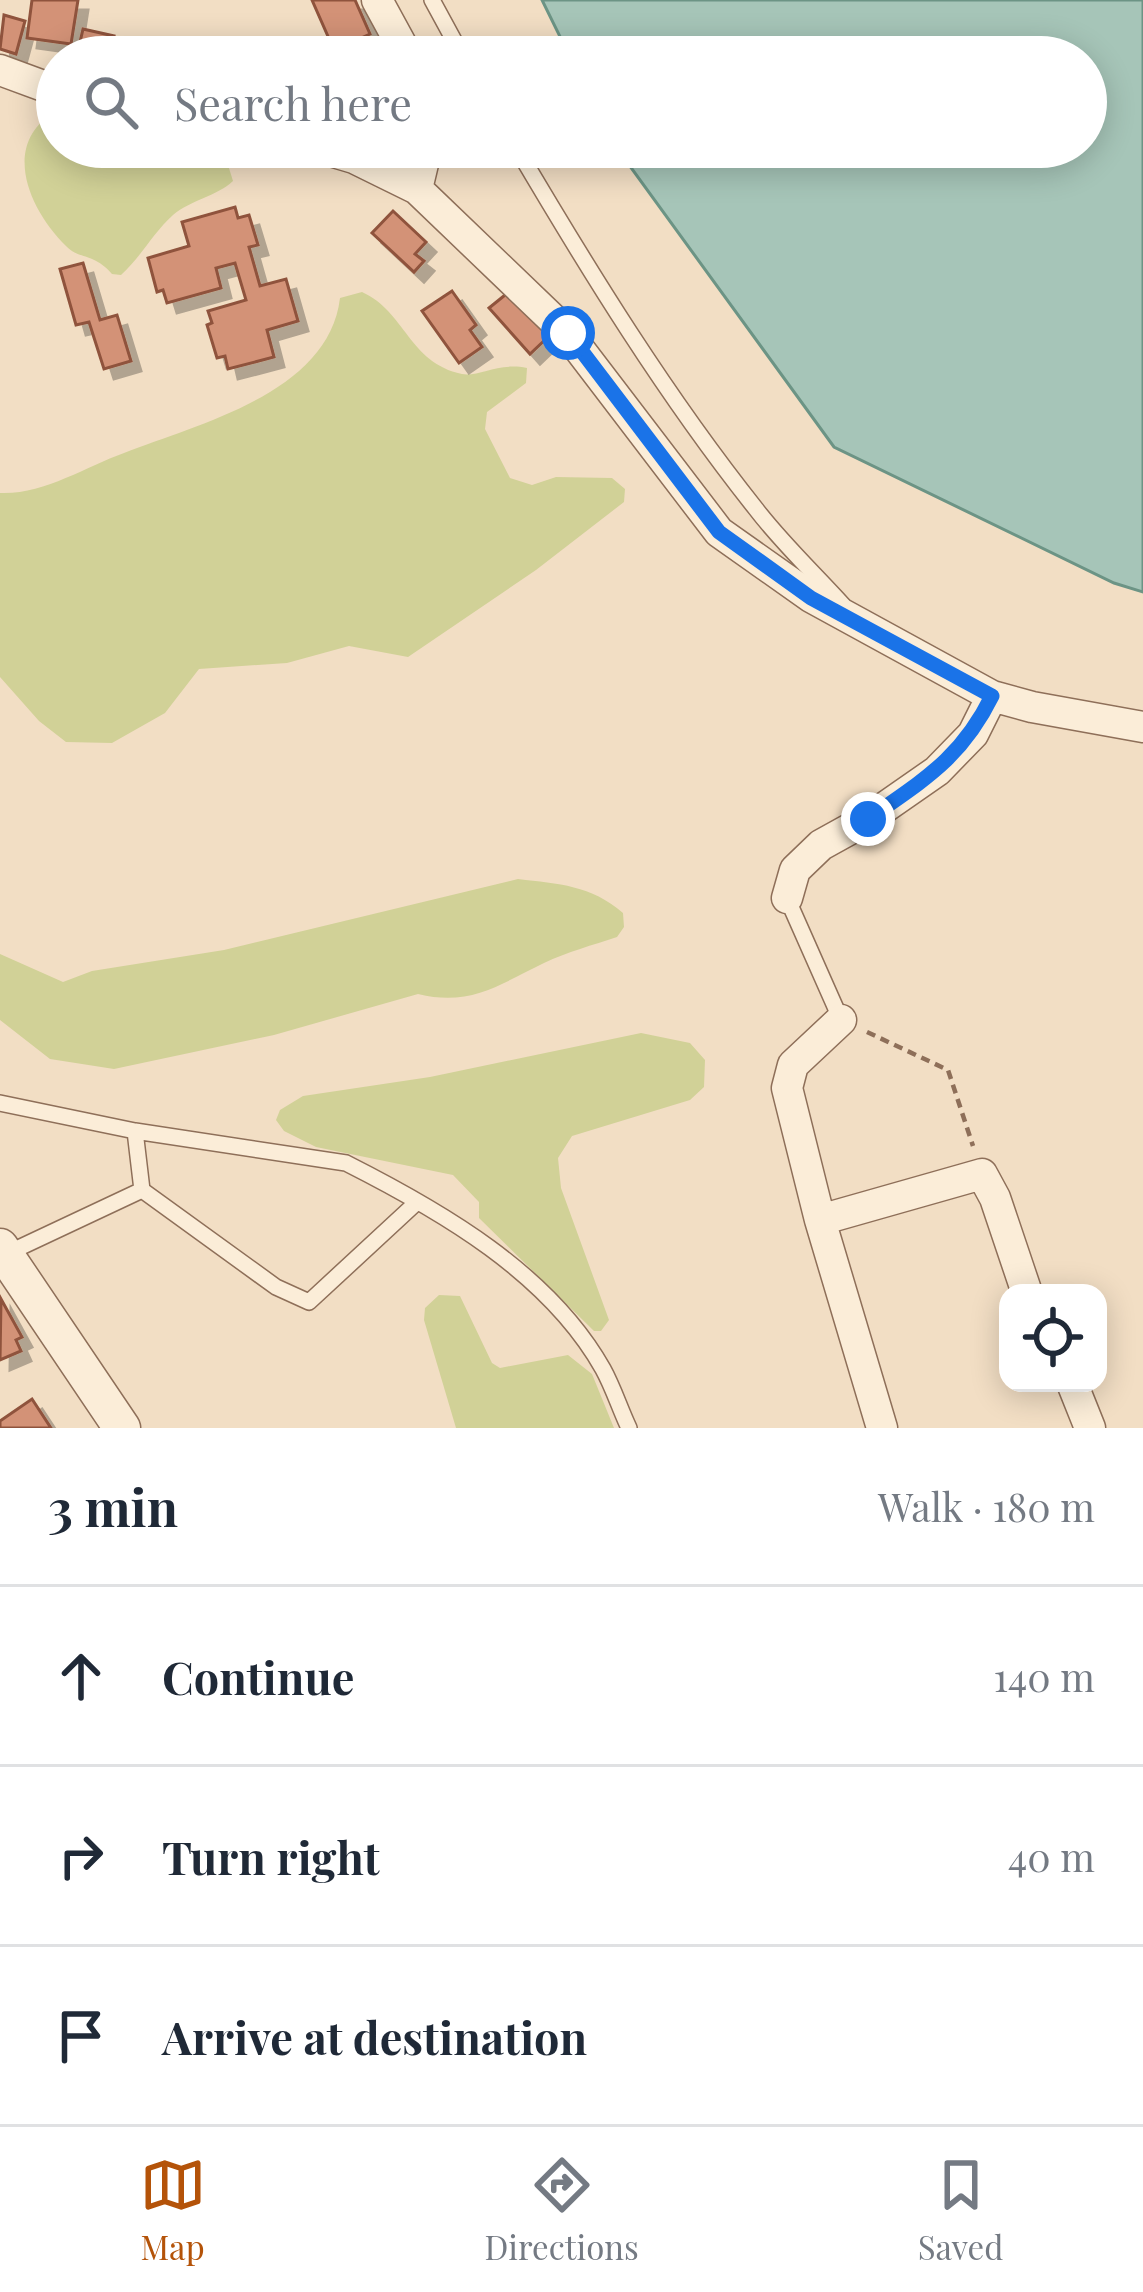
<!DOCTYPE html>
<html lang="en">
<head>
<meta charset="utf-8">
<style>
  :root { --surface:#fff; --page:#f6f6f7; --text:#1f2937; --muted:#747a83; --line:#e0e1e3; --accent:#b45309 }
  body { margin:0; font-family:"Playfair Display",serif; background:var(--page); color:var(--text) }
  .controls { position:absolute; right:36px; bottom:36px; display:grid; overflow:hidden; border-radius:24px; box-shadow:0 6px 30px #0003 }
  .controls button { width:108px; height:108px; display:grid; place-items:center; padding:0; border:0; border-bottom:3px solid var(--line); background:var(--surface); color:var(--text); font:60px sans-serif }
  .stop { position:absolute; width:36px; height:36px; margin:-27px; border:9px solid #1a73e8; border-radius:50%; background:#fff }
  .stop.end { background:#1a73e8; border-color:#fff; box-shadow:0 3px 12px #0008 }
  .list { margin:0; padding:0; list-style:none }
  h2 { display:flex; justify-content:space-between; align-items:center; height:156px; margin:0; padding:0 48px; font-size:51px }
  h2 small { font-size:39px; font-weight:400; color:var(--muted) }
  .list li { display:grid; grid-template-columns:78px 1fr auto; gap:36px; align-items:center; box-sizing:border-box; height:180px; padding:0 48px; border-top:3px solid var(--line) }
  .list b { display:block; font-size:45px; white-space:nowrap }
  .list em { font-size:39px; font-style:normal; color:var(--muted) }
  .icon { flex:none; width:66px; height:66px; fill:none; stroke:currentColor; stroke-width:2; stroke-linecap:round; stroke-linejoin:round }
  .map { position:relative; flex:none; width:1143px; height:1428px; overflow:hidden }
  .search { position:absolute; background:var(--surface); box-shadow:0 6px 30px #0003; left:36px; right:36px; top:36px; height:132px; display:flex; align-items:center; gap:30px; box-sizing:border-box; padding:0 42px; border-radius:66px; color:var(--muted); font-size:45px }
  .sheet { height:696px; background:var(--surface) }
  nav { display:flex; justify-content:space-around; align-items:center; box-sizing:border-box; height:168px; border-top:3px solid var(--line); background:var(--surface); font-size:33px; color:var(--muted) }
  nav a { display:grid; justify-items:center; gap:6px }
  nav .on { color:var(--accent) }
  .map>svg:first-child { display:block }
</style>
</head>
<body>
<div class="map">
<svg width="1143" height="1428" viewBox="0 0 1143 1428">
  <defs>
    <filter id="shadow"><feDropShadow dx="10" dy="10" stdDeviation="0" flood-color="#0004"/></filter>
  </defs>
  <rect width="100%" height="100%" fill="#f2dec4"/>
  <path fill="#d1d197" d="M57,111V147C111,147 180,136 228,165L233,181C217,196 191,200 173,215C153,233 141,257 121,275L112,274C93,252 79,260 66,246C28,209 0,142 57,111Z
    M362,292C405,311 409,363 462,374C479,377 498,362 527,368L526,383L487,412L485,429L510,478L532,485L556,477L612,478L625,489L624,502L536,570L408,657L349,646L287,663L199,669L165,713L112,743L66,742L39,721L0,677V493C43,495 85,467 124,453C198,424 329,393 340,298Z
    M518,879C559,884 591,885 623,913L624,927L617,937C593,945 567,952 544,963C500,984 471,1007 418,994L274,1035L114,1069L50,1059L0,1020V954L63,982L92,971L224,950Z
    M641,1033L690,1043L705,1060L704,1087L690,1100L572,1136L558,1158L561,1188L609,1320L601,1331H594L479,1218V1202L453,1175L316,1147L284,1131L276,1120L280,1110L303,1096L430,1077Z
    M439,1295L460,1296L492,1363L500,1368L568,1355L592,1374L614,1428H456L424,1320L425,1308Z"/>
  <path fill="#a6c5b8" stroke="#6c9485" stroke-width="3" d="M542,0H1143V592L1114,583L834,447L616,147H1086V57H570Z"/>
  <path fill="#d39277" stroke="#8f533c" stroke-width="3" filter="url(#shadow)" d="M32,0H78L71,44L27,38Z
    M312,0H355L370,34L334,50Z
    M4,15L25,21L16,54L0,49Z
    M83,29L114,36L109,57H70L71,50L78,51Z
    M235,207L238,218L249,215L258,245L249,247L260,286L286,279L298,321L267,330L274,357L228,369L225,356L217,358L207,325L212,323L208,311L246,300L235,263L216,268L221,288L167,303L163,290L157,292L148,258L189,246L182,222Z
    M393,211L426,242L415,254L424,261L414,272L372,233Z
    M83,263L100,320L117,315L131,361L104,369L89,322L76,325L60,269Z
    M452,291L476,325L470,330L482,347L459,363L422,311Z
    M510,291L549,336L530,354L489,308Z
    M1,1299L22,1337L16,1340L21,1351L0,1360Z
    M32,1399L51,1428H0V1421Z"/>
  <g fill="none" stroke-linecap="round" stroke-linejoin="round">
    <g stroke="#8e6f59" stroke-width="18">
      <path id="service" d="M432,0L463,57
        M516,147C589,271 666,396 756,509C782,543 814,573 843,605
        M787,898L841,1020
        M0,1103L135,1131L346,1163C441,1211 549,1273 603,1369C613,1387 620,1409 629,1428
        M135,1131L142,1190
        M8,1253L142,1190L276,1287L309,1302L416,1203"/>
    </g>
    <g stroke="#8e6f59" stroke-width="33">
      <path id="minor" d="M377,0L408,57
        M0,70L57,91
        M317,147L354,158L417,189L567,333L719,532L811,597L992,696L1032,707L1143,727
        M417,189L427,147
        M787,898L795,870L821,845L868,819L937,771L973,734L992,696
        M841,1020L793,1065L787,1088L820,1220L882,1428
        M820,1220L982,1174L995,1198L1027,1293
        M1072,1383L1090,1428"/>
    </g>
    <g stroke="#8e6f59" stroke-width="39">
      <path id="tertiary" d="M0,1247L122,1428"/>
    </g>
    <path stroke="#8e6f59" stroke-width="4.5" stroke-dasharray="9 6" stroke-linecap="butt" d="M867,1032L948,1070L973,1146"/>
    <use href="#service" stroke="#fbedd8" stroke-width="15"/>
    <use href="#minor" stroke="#fbedd8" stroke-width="30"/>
    <use href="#tertiary" stroke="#fbedd8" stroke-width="36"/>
  </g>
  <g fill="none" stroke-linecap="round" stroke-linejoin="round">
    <path stroke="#1a73e8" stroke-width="15" d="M568,333L719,532L811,598L992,696C961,759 923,780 868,819"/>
  </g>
</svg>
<div class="controls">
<button><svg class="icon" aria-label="locate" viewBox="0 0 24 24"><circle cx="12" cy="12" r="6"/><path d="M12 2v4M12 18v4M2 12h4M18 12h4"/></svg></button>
</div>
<div class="stop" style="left:568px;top:333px"></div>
<div class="stop end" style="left:868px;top:819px"></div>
<div class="search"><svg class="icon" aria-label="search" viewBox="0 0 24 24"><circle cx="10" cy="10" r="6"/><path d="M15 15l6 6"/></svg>Search here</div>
</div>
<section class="sheet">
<h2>3 min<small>Walk · 180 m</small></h2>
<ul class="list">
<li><svg class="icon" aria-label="ahead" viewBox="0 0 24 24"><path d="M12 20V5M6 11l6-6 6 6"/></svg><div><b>Continue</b></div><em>140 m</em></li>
<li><svg class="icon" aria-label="right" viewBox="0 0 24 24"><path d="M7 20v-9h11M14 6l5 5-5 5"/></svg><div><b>Turn right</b></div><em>40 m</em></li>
<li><svg class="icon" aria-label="arrive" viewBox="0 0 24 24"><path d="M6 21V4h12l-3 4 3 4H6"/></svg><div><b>Arrive at destination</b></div></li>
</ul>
</section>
<nav>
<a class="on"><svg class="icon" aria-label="map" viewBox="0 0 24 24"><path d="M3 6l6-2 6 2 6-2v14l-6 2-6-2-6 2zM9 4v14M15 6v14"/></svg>Map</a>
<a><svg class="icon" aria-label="directions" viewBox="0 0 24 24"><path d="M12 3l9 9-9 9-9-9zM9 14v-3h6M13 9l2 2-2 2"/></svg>Directions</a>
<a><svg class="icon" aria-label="saved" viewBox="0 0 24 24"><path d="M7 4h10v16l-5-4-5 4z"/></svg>Saved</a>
</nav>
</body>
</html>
